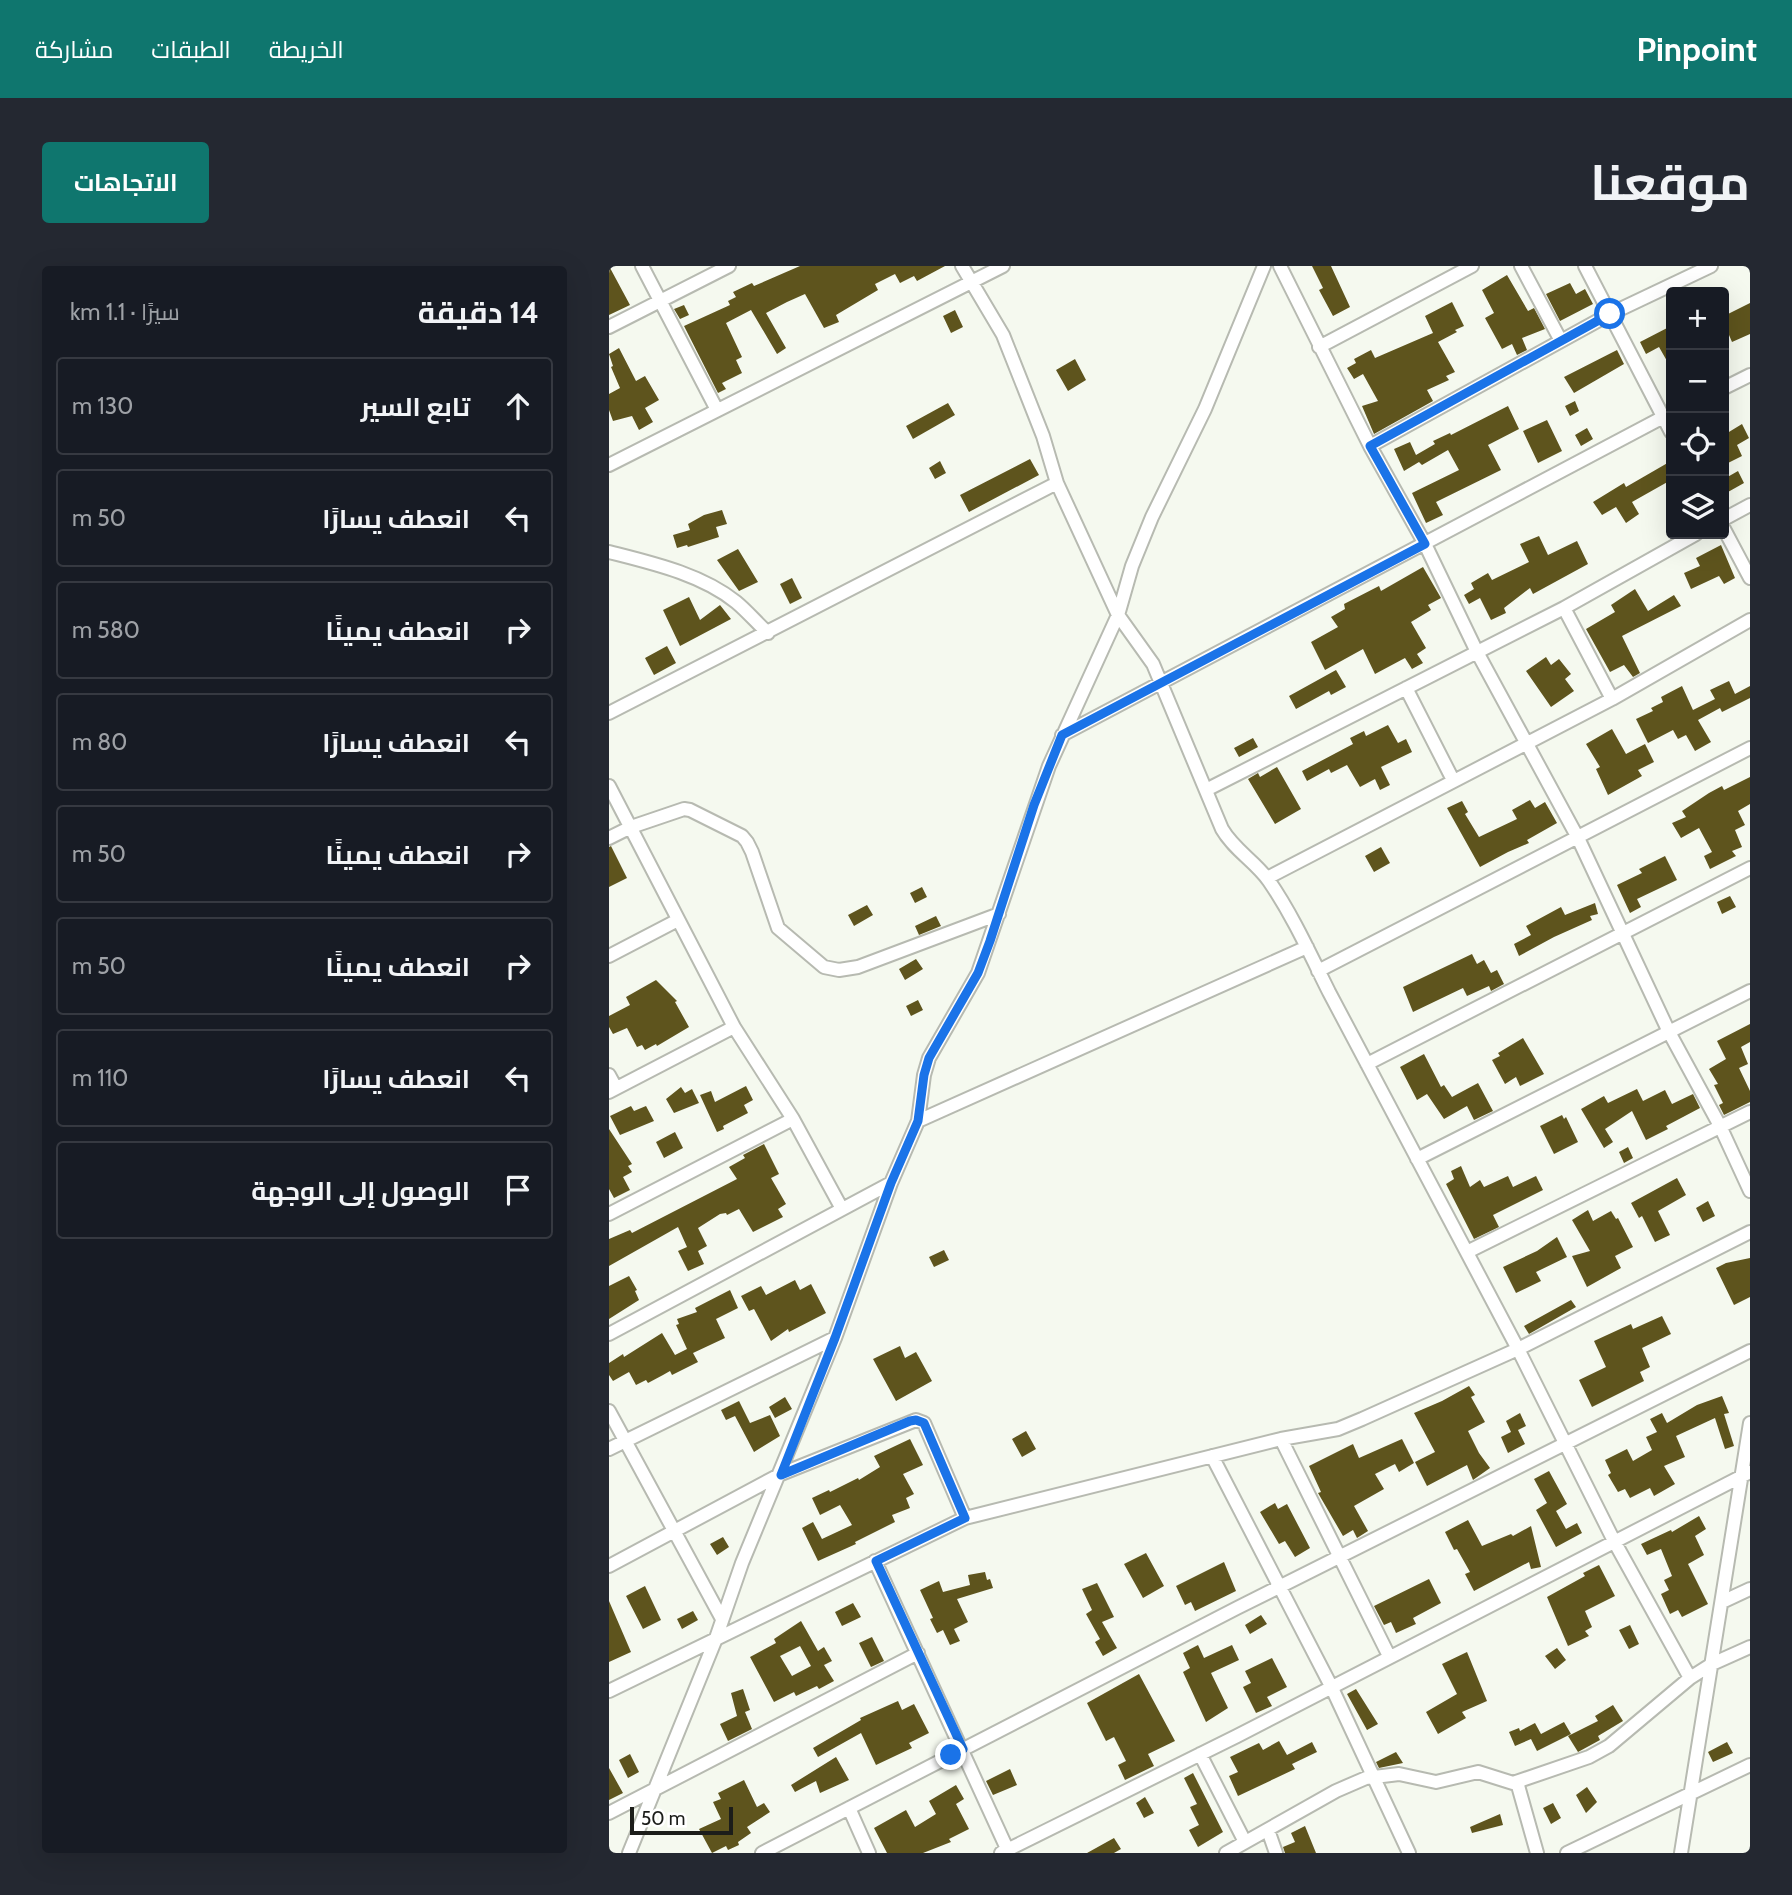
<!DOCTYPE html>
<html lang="ar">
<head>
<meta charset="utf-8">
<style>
  :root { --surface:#171b24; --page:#242831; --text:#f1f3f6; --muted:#9ea1a6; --line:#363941; --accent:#0f766e }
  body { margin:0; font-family:Cabin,Cairo,sans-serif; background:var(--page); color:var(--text); direction:rtl }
  .controls { position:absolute; right:21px; top:21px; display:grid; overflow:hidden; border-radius:7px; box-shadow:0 7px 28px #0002 }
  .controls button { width:63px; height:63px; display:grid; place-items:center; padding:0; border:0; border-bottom:2px solid var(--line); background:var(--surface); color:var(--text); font:35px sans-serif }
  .scale { position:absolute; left:21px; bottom:18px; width:103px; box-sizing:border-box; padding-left:7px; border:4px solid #1c1d1a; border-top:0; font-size:19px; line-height:24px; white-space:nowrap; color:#1c1d1a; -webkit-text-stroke:5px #fff; paint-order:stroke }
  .stop { position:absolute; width:21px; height:21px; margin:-16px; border:5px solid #1a73e8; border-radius:50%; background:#fff }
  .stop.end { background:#1a73e8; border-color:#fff; box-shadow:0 2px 7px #0008 }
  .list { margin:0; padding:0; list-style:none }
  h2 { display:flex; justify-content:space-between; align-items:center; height:91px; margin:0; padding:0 28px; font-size:30px }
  h2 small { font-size:23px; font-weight:400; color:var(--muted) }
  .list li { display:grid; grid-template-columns:46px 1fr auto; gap:21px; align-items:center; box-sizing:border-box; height:98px; margin:0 14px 14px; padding:0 14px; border:2px solid var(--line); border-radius:7px }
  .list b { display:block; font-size:26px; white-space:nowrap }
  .list em { font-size:23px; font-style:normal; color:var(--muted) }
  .icon { flex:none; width:38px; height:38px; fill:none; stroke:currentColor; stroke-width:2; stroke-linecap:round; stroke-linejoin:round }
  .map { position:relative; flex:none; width:1141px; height:1587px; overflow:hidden; direction:ltr; border-radius:7px }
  header { display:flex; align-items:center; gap:42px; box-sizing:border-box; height:98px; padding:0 35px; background:var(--accent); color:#fff }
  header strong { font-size:33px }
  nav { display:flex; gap:38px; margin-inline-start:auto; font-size:24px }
  .intro { display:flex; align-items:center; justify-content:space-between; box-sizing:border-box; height:168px; padding:0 42px }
  h1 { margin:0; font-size:49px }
  .button { padding:18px 32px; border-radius:7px; background:var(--accent); color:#fff; font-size:24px; font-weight:700 }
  main { display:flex; gap:42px; padding:0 42px }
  aside { flex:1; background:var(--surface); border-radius:7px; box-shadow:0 7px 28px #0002 }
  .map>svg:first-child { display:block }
</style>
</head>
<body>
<header>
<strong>Pinpoint</strong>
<nav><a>الخريطة</a><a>الطبقات</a><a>مشاركة</a></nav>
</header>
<div class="intro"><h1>موقعنا</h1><a class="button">الاتجاهات</a></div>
<main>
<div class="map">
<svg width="1141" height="1587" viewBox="0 0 1141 1587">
  <rect width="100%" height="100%" fill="#f5f9ef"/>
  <path fill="#5e541d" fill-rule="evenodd" d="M0,0L21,39L0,49Z
    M191,0H336L308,15L305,10L291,17L286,8L266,18L269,24L227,49L230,56L215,62L196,28L178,36L157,47L177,82L168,88L142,44L117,57L133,91L127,94L133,107L113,117L117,123L109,127L75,60L121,39L119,35L127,31L124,26L143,17L145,20Z
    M703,0H722L741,41L724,50L710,24L714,22Z
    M898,9L919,45L925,42L936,63L913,72L918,84L908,89L903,78L893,83L876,52L885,47L873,24Z
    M961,17L967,28L976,23L984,38L951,55L937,28Z
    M843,36L855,60L846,64L848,66L829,76L846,106L837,110L840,114L818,124L824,135L765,168L753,140L769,135L754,108L745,113L738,102L747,97L745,93L762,84L766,92L824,67L816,50Z
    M1141,37V68L1123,76L1120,69L1115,71V50Z
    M75,39L80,49L71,53L65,43Z
    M346,44L354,61L342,67L334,50Z
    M1062,60V102L1050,81L1037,88L1031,76Z
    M10,82L27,115L36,110L50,134L36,142L44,156L30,164L23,150L4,155L0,144V128L11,122L2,101L4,100L0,88Z
    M1008,84L1015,98L965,127L955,111Z
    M466,93L477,114L459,125L447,104Z
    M966,135L970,145L961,150L956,140Z
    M339,137L346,149L304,173L297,160Z
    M899,140L910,163L879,179L892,204L827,236L834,249L817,257L803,227L850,204L839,184L813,199L810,196L795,205L785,183L801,176L807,189L826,178L824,175L841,167L842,169Z
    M938,154L953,185L929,197L914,165Z
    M1133,158L1140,172L1128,179L1133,190L1115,199V169Z
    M978,162L984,173L972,180L966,169Z
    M421,193L430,209L360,246L351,229Z
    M331,195L337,207L326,213L320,202Z
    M1062,195V214L1023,236L1030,248L1017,257L1007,241L993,249L984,236L1015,217L1017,221Z
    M1129,205L1135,217L1119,226L1115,213Z
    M113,244L118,258L107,261L110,271L79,281L78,279L68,282L64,269L81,264L79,258L95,249Z
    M930,270L939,289L968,275L979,298L924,328L921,322L895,342L897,347L882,354L871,332L860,338L855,329L865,323L862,317L879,307L883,314L920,296L911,278Z
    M1112,279L1126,312L1115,318L1110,310L1082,323L1075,307L1091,300L1087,292Z
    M129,283L149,316L130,325L108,294Z
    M814,301L832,332L819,339L822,344L802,356L817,382L808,388L814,397L803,403L796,392L766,408L754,383L716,404L702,376L729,361L722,351L736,343L735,338L770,320L772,325Z
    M183,312L193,332L181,338L171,318Z
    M1026,323L1039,345L1065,329L1072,340L1013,370L1031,407L1024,411L1015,399L1001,406L977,363L1006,346L1002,339Z
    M80,331L91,354L111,339L122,353L71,380L54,344Z
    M58,380L67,397L45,409L36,392Z
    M937,391L942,399L950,393L962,408L956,413L965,425L942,441L917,405Z
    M727,404L737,421L722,429L720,425L687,443L680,430Z
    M1120,415L1126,428L1141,420V432L1113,446L1111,442L1089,454L1102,476L1086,485L1077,469L1069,473L1064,464L1039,477L1027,453L1044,445L1042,442L1054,436L1052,431L1073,420L1084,444L1106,433L1101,424Z
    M779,459L789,477L797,473L803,486L772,501L781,519L771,524L766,513L751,521L738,499L722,507L720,503L698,515L693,505L744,478L741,472L755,465L757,470Z
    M1003,463L1017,488L1036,478L1045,496L1029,504L1033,510L999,529L987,503L991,501L977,478Z
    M644,472L649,481L630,491L625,482Z
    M668,501L692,543L666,558L639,513L649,507L651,511Z
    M1141,511V538L1129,545L1136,559L1126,564L1133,581L1123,585L1127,590L1101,603L1095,590L1103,586L1090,562L1072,572L1063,557L1077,551L1073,545L1100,527L1113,520L1115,524Z
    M921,534L926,542L936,536L948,557L918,574L920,577L899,586L871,601L838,542L853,535L859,546L856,548L870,571L908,553L903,544Z
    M2,580L18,612L0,621V581Z
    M772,581L781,597L765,606L756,590Z
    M1056,590L1068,614L1028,633L1032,641L1021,647L1008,619L1033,607L1030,603Z
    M313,621L318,631L306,637L301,627Z
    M1121,630L1127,641L1113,648L1108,636Z
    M986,637L989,648L981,650L983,654L945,671L910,690L905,678L922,669L917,660L952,641L956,649Z
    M258,639L264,649L245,660L239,649Z
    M327,650L332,660L310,669L306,660Z
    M863,688L868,698L875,694L882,707L888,704L895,718L882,725L880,720L858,730L854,722L804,746L794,721Z
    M307,693L314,703L296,714L290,703Z
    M47,714L68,735L66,736L80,761L48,780L47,778L36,784L33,779L28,781L18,762L4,768L0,761V750L21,739L17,731Z
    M309,734L314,744L302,750L297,740Z
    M1141,758V776L1132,781L1139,798L1130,802L1141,825V836L1115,849L1110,839L1114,837L1105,819L1109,818L1100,803L1117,793L1108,775Z
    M914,772L935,808L911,820L907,811L896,818L883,794L891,790L889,787Z
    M815,788L832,821L835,819L843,831L869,817L884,845L865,854L858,840L835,853L818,828L808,834L791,801Z
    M137,820L144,834L135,839L139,847L114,860L115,863L108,866L91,829L102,825L106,836Z
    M72,821L76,827L83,823L90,837L65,847L57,833Z
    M1028,823L1034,835L1056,824L1063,838L1084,828L1091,842L1057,860L1059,863L1037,874L1023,845L996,863L1004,876L995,882L972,843L995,830L999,837Z
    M22,840L25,845L37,840L45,855L11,869L1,850Z
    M953,849L955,853L957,851L969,876L945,888L931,860Z
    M0,863L23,898L19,900L23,906L14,911L21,924L5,932L0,923Z
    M66,866L74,882L55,892L47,876Z
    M155,878L170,908L162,912L177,938L169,943L174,951L144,966L130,943L118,949L117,947L111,948L89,962L98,980L89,985L95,998L79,1005L69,985L78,981L69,961L0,1000V973L21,964L23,967L128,913L120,901L136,892L134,889Z
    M1019,881L1024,892L1015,897L1010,886Z
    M852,900L861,921L871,914L875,921L899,910L904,921L927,910L934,924L884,949L890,961L865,973L837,918L845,913L842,905Z
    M1068,912L1077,929L1049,945L1061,969L1046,976L1033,950L1030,952L1022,937Z
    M1099,935L1106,950L1094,956L1087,942Z
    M979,944L984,955L1002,945L1007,953L1009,952L1024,981L1006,990L1012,1002L978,1021L963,990L981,985L963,954Z
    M948,971L958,991L927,1006L932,1015L907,1027L894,1001L928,985Z
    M335,984L340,994L325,1001L320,991Z
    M1141,992V1031L1125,1039L1107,1002L1117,997Z
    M20,1010L28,1024L26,1025L30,1034L0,1053V1020Z
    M186,1014L191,1024L202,1018L217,1047L180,1066L179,1063L162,1075L145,1043L140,1045L132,1030L152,1020L157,1029Z
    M121,1024L129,1042L107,1053L116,1072L84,1087L89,1096L63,1109L61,1105L54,1109L39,1117L37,1114L27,1119L20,1106L4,1115L0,1109V1097L14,1088L15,1091L53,1067L66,1089L78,1083L67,1059L70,1058L68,1053L88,1046L86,1042Z
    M962,1034L967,1041L920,1068L915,1060Z
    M1053,1050L1062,1068L1033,1082L1041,1101L1031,1106L1035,1115L983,1141L970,1114L997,1101L985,1075L1022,1058L1024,1063Z
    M291,1080L296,1092L307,1086L323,1115L287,1135L264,1093Z
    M860,1120L866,1129L862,1131L876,1156L859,1165L870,1187L881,1202L864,1214L858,1199L818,1220L806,1196L826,1186L805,1147L833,1135Z
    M1113,1130L1120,1147L1115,1148L1125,1180L1116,1183L1106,1152L1067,1170L1076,1191L1055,1200L1066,1218L1045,1230L1041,1222L1021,1232L1016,1223L1009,1226L999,1209L1002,1207L996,1194L1018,1183L1024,1195L1043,1184L1037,1171L1048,1166L1041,1153L1053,1147L1058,1157L1088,1139Z
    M176,1131L183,1143L166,1152L160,1141Z
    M130,1135L141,1157L161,1149L171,1170L145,1186L126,1150L117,1154L112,1144Z
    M911,1147L917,1160L909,1164L916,1178L899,1187L892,1171L902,1166L897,1155Z
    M417,1165L427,1183L413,1191L403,1173Z
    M301,1173L314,1199L294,1208L305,1228L297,1232L301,1242L283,1249L286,1256L246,1276L247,1278L209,1295L193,1262L204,1256L213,1273L243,1259L231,1239L211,1249L203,1232L220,1224L221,1226L249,1212L250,1214L271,1201L265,1190Z
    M793,1173L805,1197L790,1206L786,1198L766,1208L775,1223L745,1240L759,1265L748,1272L744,1264L734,1270L709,1227L712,1226L700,1200L744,1178L750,1192Z
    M940,1205L958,1238L947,1245L957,1263L968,1257L973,1267L947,1281L927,1244L938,1237L925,1213Z
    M666,1237L669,1243L678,1238L701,1282L686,1291L676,1275L670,1278L651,1246Z
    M1090,1250L1097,1263L1086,1270L1095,1289L1079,1298L1099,1338L1073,1351L1069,1344L1061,1348L1052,1328L1060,1324L1055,1314L1063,1310L1052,1283L1038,1289L1032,1278L1062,1264L1063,1266Z
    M859,1254L873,1280L902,1268L904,1270L922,1260L932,1301L922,1303L920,1296L865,1325L856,1308L861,1306L848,1283L845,1284L836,1266Z
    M114,1271L120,1281L108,1289L101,1278Z
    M537,1287L555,1320L534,1332L515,1298Z
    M615,1296L627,1325L586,1345L582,1336L576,1339L567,1320Z
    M990,1299L1006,1330L976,1345L983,1361L976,1365L980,1370L959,1380L938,1331L976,1310L974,1307Z
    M376,1306L378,1314L381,1313L384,1322L348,1333L359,1356L345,1363L351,1375L341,1379L334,1364L328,1367L321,1353L324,1352L311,1324L330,1315L334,1326L361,1319L359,1309Z
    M820,1313L832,1337L804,1352L807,1358L787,1367L782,1356L775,1359L765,1340Z
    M488,1317L505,1351L493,1356L508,1382L494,1390L486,1376L491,1373L477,1348L483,1344L473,1323Z
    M36,1320L52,1354L34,1363L17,1330Z
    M0,1335L22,1386L0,1396Z
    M244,1337L252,1351L233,1360L226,1346Z
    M84,1345L89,1354L73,1363L68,1353Z
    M652,1349L658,1358L641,1368L636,1359Z
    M192,1355L209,1385L215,1381L223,1395L215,1399L225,1415L210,1423L208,1420L187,1430L185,1426L165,1436L141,1391L167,1377L165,1373ZM191,1380L202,1400L183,1410L171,1390Z
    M1021,1359L1030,1378L1020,1383L1010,1364Z
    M263,1371L275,1395L262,1401L250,1377Z
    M589,1379L595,1392L623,1379L630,1394L602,1407L619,1442L597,1456L574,1406L581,1402L574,1387Z
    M948,1382L957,1394L946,1403L936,1390Z
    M858,1386L878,1435L853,1446L857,1452L829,1468L817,1446L848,1428L833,1398Z
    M663,1392L678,1421L658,1431L663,1440L647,1447L634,1421L642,1417L636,1405Z
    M530,1408L566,1475L539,1488L545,1500L516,1514L509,1499L517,1495L505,1471L497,1475L478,1437Z
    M134,1423L141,1444L136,1446L143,1463L119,1475L111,1458L128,1450L122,1427Z
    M747,1423L769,1458L758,1464L738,1428Z
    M289,1435L293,1444L305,1438L320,1467L300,1477L303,1482L267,1499L252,1467L209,1491L204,1482L252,1454L251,1452Z
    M1004,1439L1014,1455L989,1470L991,1474L969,1486L959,1470L989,1455L986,1450Z
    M955,1456L962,1468L928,1485L922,1473L906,1480L900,1466L910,1462L911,1465L926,1457L932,1468Z
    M670,1475L678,1489L703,1476L708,1486L683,1498L686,1503L629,1530L620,1510L629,1506L621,1491L650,1477L654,1484Z
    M1118,1476L1124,1487L1104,1496L1099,1486Z
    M787,1486L794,1497L770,1502L767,1496Z
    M21,1488L30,1506L19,1512L10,1494Z
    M227,1491L240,1514L211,1527L207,1515L186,1526L182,1519Z
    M0,1502L14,1527L0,1534Z
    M401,1503L408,1519L384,1529L377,1515Z
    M584,1507L614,1566L589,1581L580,1564L590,1559L581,1541L588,1538L575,1512Z
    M135,1514L148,1541L155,1537L161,1546L138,1561L142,1567L129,1576L130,1579L119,1584L117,1580L103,1587L90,1563L112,1553L104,1536L112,1533L109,1527Z
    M347,1519L355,1533L347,1538L360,1563L340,1573L342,1576L314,1587H278L265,1562L297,1544L306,1561L327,1548L320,1535Z
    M978,1521L988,1536L977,1547L967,1529Z
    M536,1531L545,1547L535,1552L527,1537Z
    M944,1537L952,1552L942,1558L934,1542Z
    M891,1548L894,1559L863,1567L861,1561Z
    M696,1560L707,1587H676L674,1581L686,1576L682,1567Z
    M505,1572L512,1583L505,1587H478Z"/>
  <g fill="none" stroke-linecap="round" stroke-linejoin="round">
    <g stroke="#b7bab1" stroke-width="16">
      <path id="street" d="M33,0L108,144
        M353,0L394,69L434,170L448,217L509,349L544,398L613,563C625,584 647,596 660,615C684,650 701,688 720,726L909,1083L1005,1275L1081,1412
        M671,0L761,180L816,278L868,386L969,572L1060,766L1111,860L1141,925
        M912,0L952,75
        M976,0L1062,166
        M0,61L120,0
        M710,81L863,0
        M1115,122L1141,109
        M761,180L1001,48L1102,0
        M0,199L394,0
        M1115,253L1141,239
        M1115,263L1141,312
        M0,286C43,297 92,308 127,336C138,345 148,357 159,367
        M955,342L1003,433
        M797,422L844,514
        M0,447L448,217
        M453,469L1062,147
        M0,520L125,761L184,853L233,943
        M597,524L955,342L1087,268
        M0,572L22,561L75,543L81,544L133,570L138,576L143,586L169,662L215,701L230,704L249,701L390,648
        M658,612L1003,433L1141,354
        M0,690L69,654
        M709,705L1141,482
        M758,798L1141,602
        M0,809L7,822
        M0,826L125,761
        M309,855L698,681
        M808,893L1141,725
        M0,948L184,853
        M858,986L1141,846
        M0,1068L282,917
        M0,1145L113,1353
        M672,1173L780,1390
        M0,1183L226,1072
        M603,1190L722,1420L800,1587
        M266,1295L400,1587
        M0,1300L172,1208L307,1154L315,1157L356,1252
        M1113,1336L1141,1323
        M0,1425L356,1252L672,1173L729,1163L753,1153L909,1083L1141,966
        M591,1488L636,1576
        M908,1516L928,1587
        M240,1542L260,1587
        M0,1547L309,1387
        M659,1564L667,1587
        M20,1587L106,1375L133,1297L226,1072L282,917L309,855L315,809L320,792L369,707L440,500L509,349L523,300L543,251L596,143L655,0
        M153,1587L628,1342L1141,1085
        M392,1587L628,1470L1141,1206
        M617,1587L727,1525L757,1512L790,1508L827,1516L869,1506L904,1517L980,1491L1000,1480L1081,1412L1103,1398L1141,1381
        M958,1587L1141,1499
        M1072,1587L1141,1157"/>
    </g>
    <use href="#street" stroke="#fff" stroke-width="12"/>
  </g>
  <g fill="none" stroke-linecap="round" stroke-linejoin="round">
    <path stroke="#1a73e8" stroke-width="9" d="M342,1489L354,1483L267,1295L356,1252L315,1157L307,1154L301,1155L172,1209L226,1072L282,917L309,855L315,809L320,792L369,707L381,675L425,539L453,469L816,278L761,180L1001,48"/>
  </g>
</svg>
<div class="controls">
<button>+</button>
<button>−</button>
<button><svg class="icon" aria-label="locate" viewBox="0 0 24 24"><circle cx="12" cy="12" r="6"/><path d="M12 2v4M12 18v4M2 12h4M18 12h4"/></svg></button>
<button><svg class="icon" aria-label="layers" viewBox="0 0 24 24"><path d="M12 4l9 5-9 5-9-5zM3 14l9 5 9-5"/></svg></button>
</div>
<div class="scale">50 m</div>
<div class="stop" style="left:1001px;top:48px"></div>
<div class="stop end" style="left:342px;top:1489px"></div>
</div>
<aside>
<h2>14 دقيقة<small>سيرًا · 1.1 km</small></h2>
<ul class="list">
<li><svg class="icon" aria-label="ahead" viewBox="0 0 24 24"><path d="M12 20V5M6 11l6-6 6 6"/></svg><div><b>تابع السير</b></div><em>130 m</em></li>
<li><svg class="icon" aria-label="left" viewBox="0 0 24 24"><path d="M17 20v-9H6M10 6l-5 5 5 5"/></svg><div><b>انعطف يسارًا</b></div><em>50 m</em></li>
<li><svg class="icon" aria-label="right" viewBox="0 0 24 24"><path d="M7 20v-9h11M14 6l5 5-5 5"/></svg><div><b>انعطف يمينًا</b></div><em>580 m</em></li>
<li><svg class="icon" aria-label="left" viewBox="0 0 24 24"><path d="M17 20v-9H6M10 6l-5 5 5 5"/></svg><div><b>انعطف يسارًا</b></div><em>80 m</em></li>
<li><svg class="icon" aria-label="right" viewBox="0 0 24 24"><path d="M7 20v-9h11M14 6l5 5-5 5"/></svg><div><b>انعطف يمينًا</b></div><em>50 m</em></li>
<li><svg class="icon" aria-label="right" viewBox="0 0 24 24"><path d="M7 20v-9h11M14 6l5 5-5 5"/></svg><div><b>انعطف يمينًا</b></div><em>50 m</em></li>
<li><svg class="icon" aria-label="left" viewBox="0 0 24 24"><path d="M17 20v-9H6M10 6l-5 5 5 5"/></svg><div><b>انعطف يسارًا</b></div><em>110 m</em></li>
<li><svg class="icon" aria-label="arrive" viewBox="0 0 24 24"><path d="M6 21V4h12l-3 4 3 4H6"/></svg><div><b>الوصول إلى الوجهة</b></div></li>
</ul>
</aside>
</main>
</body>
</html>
